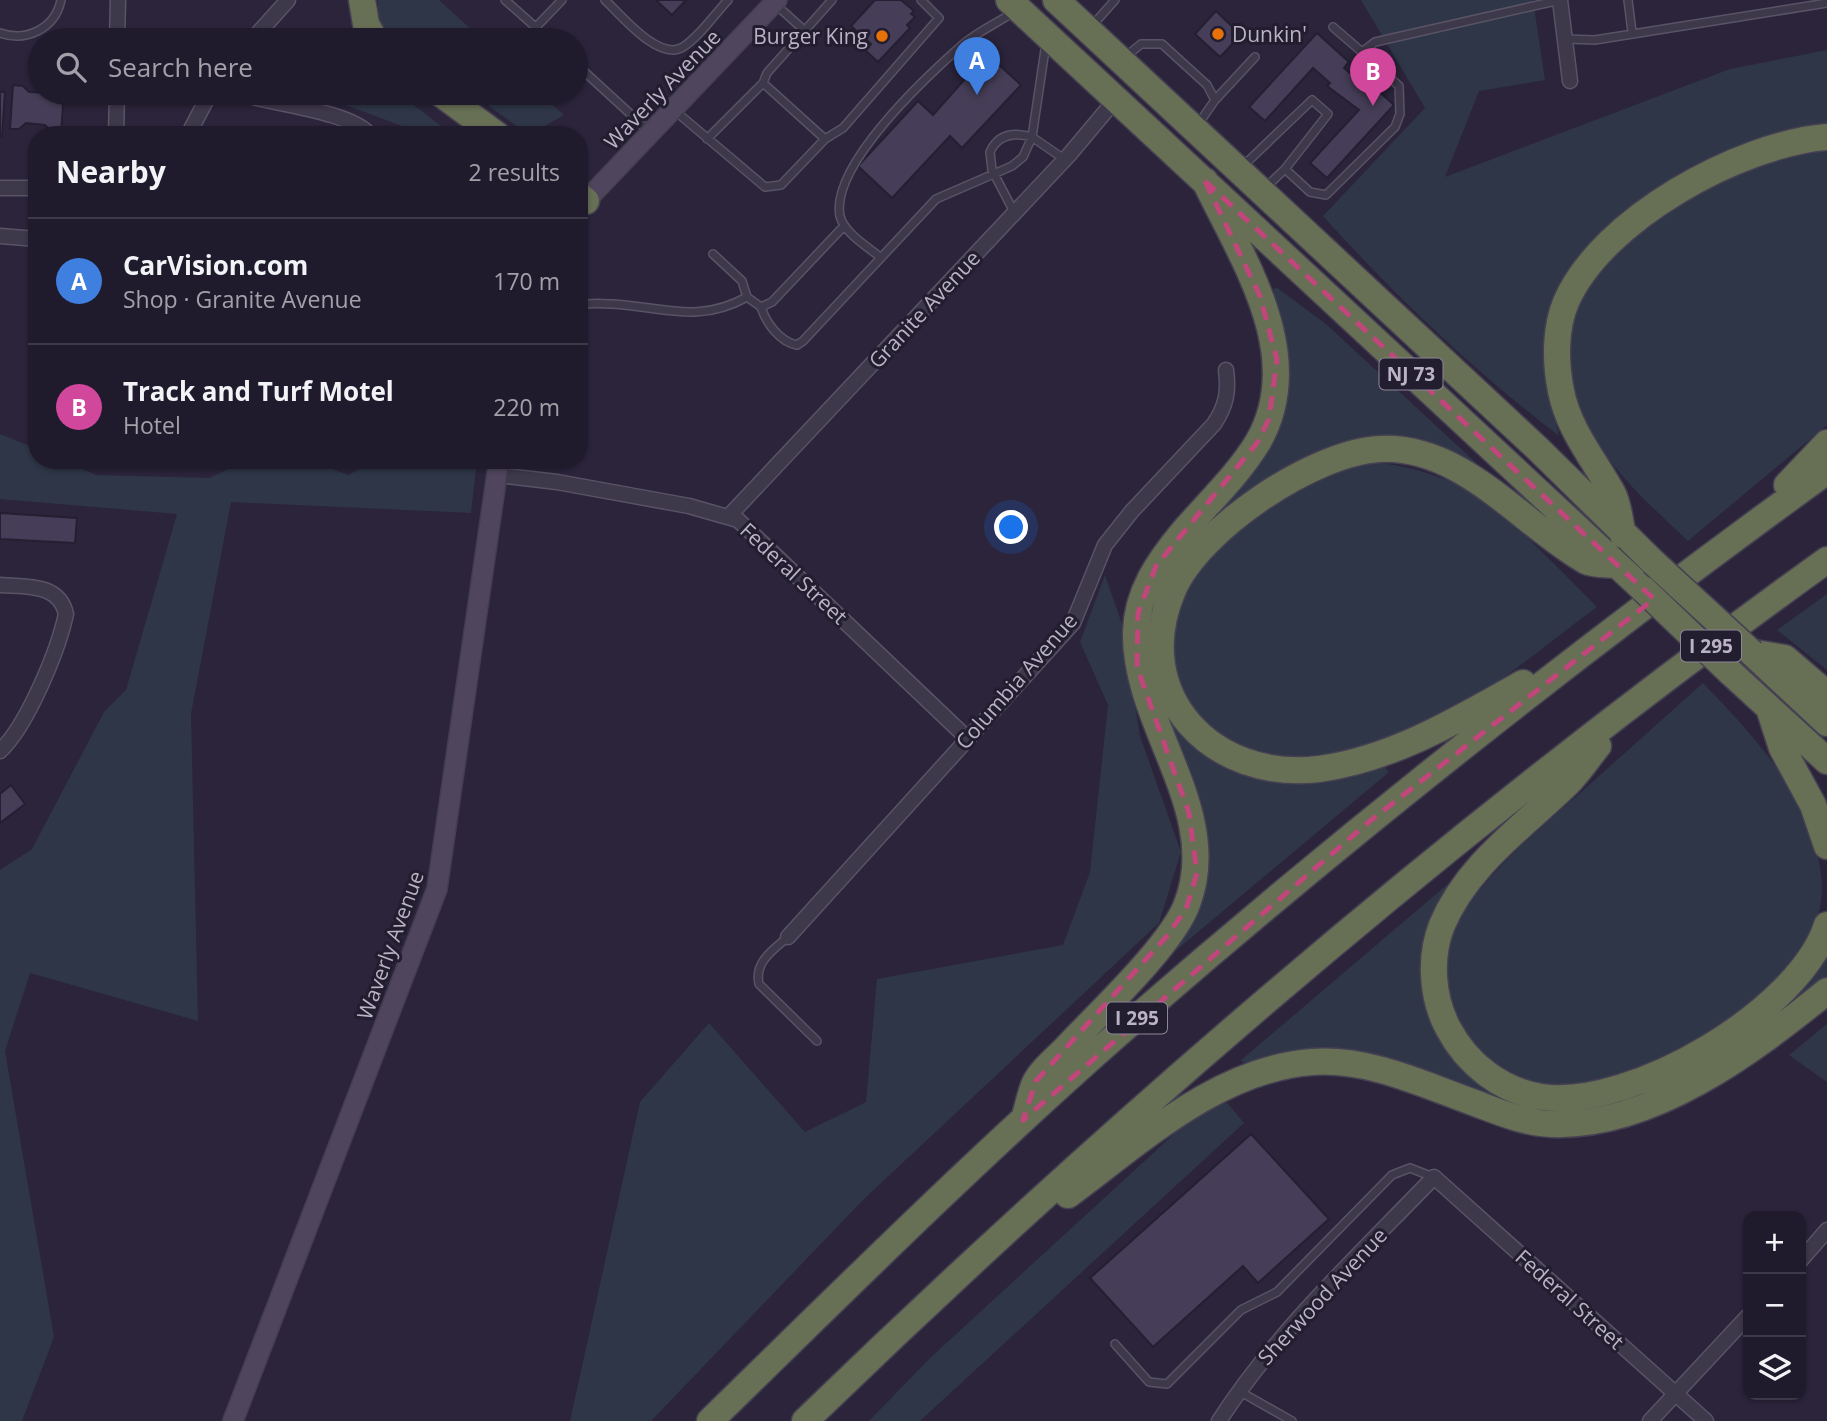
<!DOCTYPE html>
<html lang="en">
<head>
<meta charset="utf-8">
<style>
  :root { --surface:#201b2c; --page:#282434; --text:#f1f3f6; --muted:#a2a1a9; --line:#3d3948; --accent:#bca0f2 }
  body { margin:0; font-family:"Open Sans",sans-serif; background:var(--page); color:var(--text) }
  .controls { position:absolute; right:21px; bottom:21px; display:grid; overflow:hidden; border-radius:14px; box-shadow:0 2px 5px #0004 }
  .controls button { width:63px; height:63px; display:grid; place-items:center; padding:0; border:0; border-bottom:2px solid var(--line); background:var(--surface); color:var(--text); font:35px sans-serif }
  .you { position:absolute; left:1012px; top:528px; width:24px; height:24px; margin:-18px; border:5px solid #fff; border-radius:50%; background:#1a73e8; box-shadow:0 0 0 10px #1a73e833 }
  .badge { display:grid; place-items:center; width:46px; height:46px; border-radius:50%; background:var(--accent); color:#fff; font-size:23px; font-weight:700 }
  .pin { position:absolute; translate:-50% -58px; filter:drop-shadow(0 2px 4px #0008) }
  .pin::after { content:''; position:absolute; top:37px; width:24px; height:21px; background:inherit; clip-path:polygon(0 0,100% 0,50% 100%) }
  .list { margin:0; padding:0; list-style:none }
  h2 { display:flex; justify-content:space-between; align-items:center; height:91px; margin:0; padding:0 28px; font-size:30px }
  h2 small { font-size:23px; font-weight:400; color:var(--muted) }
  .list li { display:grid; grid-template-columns:46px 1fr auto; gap:21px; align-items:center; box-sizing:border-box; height:126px; padding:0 28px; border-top:2px solid var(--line) }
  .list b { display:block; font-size:26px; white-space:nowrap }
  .list p { margin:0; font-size:23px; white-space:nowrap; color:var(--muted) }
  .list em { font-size:23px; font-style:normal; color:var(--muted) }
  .icon { flex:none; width:38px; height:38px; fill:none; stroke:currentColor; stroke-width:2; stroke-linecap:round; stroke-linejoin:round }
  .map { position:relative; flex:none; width:1827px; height:1421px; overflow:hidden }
  .search { position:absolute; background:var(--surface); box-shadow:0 2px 5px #0004; left:28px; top:28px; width:560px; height:77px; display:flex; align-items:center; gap:18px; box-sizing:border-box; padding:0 24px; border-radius:38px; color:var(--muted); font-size:26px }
  .panel { position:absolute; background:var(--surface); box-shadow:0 2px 5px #0004; left:28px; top:126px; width:560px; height:343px; border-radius:28px }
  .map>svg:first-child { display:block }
</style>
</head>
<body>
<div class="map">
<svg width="1827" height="1421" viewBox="0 0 1827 1421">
  <rect width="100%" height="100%" fill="#2b243b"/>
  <path fill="#2e3647" d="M378,0H439L483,40H399L378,25Z
    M1361,0H1533L1545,80L1479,91L1445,177L1730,69L1827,50V128L1745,147L1556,293L1550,394L1559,436C1473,370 1396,297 1323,216L1425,108Z
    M313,93H398L453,135H413V130Z
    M471,93H539L564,115L529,135Z
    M1827,149V425L1688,541C1631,487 1583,447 1568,365C1551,271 1687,192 1760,164C1781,156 1804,152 1827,149Z
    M1276,287L1326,324L1498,483L1377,438L1189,550L1156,681L1206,754L1385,767L1389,772L1155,968L1201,900L1152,691L1144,638L1154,592L1252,466L1282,327L1273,290Z
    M0,434L37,449V460H62L96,475L209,478L248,460H310L348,475L378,460H477L471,513L231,502L191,714L198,1021L30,973L5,1051L54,1337L22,1421H0V870L32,849L104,712L126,690L177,514L0,499Z
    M1374,462C1411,466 1456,479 1486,502C1526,532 1561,572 1597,607C1544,646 1491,692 1432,722C1418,729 1402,733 1387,739C1374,744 1361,751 1347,754C1331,757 1289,762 1273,759C1207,746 1166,692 1173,625C1181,550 1308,475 1374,462Z
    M1105,575L1122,624L1140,736L1181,852L1159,923L864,1199L651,1421H570L640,1102L709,1023L805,1132L866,1102L877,979L1063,945L1090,872L1108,705L1080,642Z
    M1827,594V670L1777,630Z
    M1703,683C1754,736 1812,797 1821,874C1825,903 1815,934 1800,958C1763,1013 1645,1079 1580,1086C1530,1091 1472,1067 1456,1017C1448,991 1442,969 1450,942C1464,889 1548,822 1589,785C1627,751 1665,717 1703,683Z
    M1469,866L1425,962L1488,1087L1629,1094L1827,948V979C1761,1032 1625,1132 1535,1112C1495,1102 1450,1074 1410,1068C1361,1062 1306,1066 1256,1065L1240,1061Z
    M1827,1024V1082L1789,1055Z
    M1224,1099L1244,1123L920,1421H869L930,1358L1187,1122Z"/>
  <path fill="#463e58" stroke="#251f32" stroke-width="2" d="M656,0H686L672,15Z
    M875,0H901L914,11L911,14L915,17L907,25L910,28L878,62L865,50L871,44L851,26Z
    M1216,11L1241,35L1220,57L1195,34Z
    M1317,33L1349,62L1344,68L1360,82L1364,78L1394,105L1327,178L1310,163L1359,110L1327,86L1330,83L1313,68L1265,121L1249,107Z
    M987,54L1021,85L962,148L950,136L892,198L858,166L918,101L933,115Z
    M13,85L23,86L29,92L64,93L61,132L51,131L45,125L26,123L19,129H10Z
    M0,92H5L2,136H0Z
    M0,513L77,518L75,543L0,539Z
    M11,785L25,804L0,823V794Z
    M1251,1134L1329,1219L1258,1283L1243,1266L1153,1347L1090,1278Z"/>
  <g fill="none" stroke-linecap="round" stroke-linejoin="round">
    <g stroke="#595366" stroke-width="10">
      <path id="lane" d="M505,0L550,40
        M605,0C621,15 659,62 683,47C700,36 714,15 728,0
        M1628,0L1632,32
        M774,3L805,31
        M536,27L562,0
        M1091,27L1115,0
        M1333,27L1362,52
        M0,33C26,42 55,29 61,0
        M1565,39L1595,40L1827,3
        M1124,58L1141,44H1162L1207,85L1215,100
        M576,64L650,132
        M763,83L825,139L843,128L939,18L921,0
        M674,110L765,187L781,185L825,139
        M1197,126L1215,100L1255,57
        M707,139L763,83L767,73L832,0
        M1242,167L1312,100L1328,114L1285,169L1265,188
        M1285,169L1310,192L1326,195L1395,127L1400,114L1399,86L1362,52L1375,42L1560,0
        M1014,212L992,170L990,152C998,134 1014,132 1032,137L1046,43
        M844,226L772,302L761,307C766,323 780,342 797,345L803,341L936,199L1012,166L1023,157L1032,137L1064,159
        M713,254L742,281L747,297L761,307
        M880,257C868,247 844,233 840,216C830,166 926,77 961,46C976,32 998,23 1015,11
        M579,306C589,302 601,304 612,304C665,307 698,324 747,297
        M788,937C773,950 754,962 759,984L817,1041
        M1115,1344L1149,1382L1167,1384L1241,1310L1277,1292L1392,1175L1410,1168L1433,1177
        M1239,1391L1292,1421"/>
    </g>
    <g stroke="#595366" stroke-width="17">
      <path id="street" d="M1560,0L1570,81
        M117,40L118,0
        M252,40L288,0
        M238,93C271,104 350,111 370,135
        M116,135L117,93
        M188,135L210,93
        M0,188H37
        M0,236L37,239
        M497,475L557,482L689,506L738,520L967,738
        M729,516L1069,155L1116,99
        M0,585C26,587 59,583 66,614C58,651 27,726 0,751
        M788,937L1073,623L1105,545L1132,511L1214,424C1226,406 1229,392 1226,370
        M1801,1260L1827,1230
        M1219,1421C1278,1330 1359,1255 1434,1177L1706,1421
        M1650,1421L1748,1316"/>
    </g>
    <g stroke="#443e51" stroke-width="22">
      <path id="secondary" d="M579,208L777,0
        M233,1421L437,889L499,460"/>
    </g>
    <g stroke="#464053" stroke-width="29">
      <path id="highway" d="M362,0L366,24L375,40
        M1009,0L1643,589
        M1056,0L1537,448L1653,562
        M440,93L497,135
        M579,195L586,201
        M1787,485L1827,443
        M1623,535C1620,523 1619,506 1613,494C1594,459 1569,431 1561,391C1555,362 1555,328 1566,302C1602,219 1740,144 1827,137
        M1752,653L1827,723
        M1755,653L1785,658L1827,694
        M1730,672L1827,761
        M1523,683C1459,719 1393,759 1319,769C1213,782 1128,695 1173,590C1199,529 1314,452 1380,449C1463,445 1522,525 1586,561C1594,565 1608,564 1617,565
        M1769,708L1782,748L1813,805L1827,846
        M1598,746C1588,758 1579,772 1568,783C1523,827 1467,865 1442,925C1429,957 1432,998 1448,1028C1467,1064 1501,1091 1542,1097C1631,1110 1800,1011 1827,925
        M1024,1119C1028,1107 1030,1094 1035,1083C1041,1070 1057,1058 1067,1047C1098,1014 1172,945 1187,904C1223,811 1134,725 1136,632C1137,592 1159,561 1183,532C1208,503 1238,475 1258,442C1308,355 1242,259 1205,181
        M1068,1195C1140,1142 1218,1069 1312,1062C1369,1058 1422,1084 1475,1103C1499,1112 1525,1123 1551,1124C1652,1128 1753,1051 1827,991
        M710,1421C842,1292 973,1162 1111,1040C1340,839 1580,650 1827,471
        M805,1421C1125,1111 1465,820 1827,560"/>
    </g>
    <use href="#lane" stroke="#3e384b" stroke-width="7"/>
    <use href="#street" stroke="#3e384b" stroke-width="14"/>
    <use href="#secondary" stroke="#4f465e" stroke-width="19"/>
    <use href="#highway" stroke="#677055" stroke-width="26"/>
    <g stroke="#464053" stroke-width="29" stroke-linecap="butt">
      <path id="highway-bridge" d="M1653,562L1752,653
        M1643,589L1730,672"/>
    </g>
    <use href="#highway-bridge" stroke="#677055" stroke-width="26"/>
  </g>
  <path fill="none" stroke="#c0467b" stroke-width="5" stroke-dasharray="14 9" stroke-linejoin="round" d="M1205,181L1654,599L1370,821L1023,1120L1036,1081L1167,936L1186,909L1197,873L1189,813L1137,667L1138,613L1156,566L1257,443L1269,419L1277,360L1260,296Z"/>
  <g fill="#e8710a" stroke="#231d30" stroke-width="2.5">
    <circle cx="1218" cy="34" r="7"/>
    <circle cx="882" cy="36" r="7"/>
  </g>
  <g text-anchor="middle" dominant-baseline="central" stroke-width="6" stroke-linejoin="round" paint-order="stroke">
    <g fill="#231d30" stroke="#8d8699" stroke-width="2">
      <rect x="1379.5" y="358.5" width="63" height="31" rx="5"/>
      <rect x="1681" y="630.5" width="60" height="31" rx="5"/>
      <rect x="1107" y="1002.5" width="60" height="31" rx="5"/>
    </g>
    <g font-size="19" font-weight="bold" fill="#bab3c6">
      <text x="1411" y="374">NJ 73</text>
      <text x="1711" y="646">I 295</text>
      <text x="1137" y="1018">I 295</text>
    </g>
    <g font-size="21" fill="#bab3c6" stroke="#231d30" text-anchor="start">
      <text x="1232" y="34">Dunkin'</text>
      <text x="868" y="36" text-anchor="end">Burger King</text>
    </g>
    <g font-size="21" fill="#bab3c6" stroke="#231d30">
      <text transform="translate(662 89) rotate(-46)">Waverly Avenue</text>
      <text transform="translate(924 309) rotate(-47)">Granite Avenue</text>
      <text transform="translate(794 573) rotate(43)">Federal Street</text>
      <text transform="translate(1016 681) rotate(-49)">Columbia Avenue</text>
      <text transform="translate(390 945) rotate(-70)">Waverly Avenue</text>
      <text transform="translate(1322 1296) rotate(-47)">Sherwood Avenue</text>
      <text transform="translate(1570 1299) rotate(42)">Federal Street</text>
    </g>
  </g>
</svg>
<div class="controls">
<button>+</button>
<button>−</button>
<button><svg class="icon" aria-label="layers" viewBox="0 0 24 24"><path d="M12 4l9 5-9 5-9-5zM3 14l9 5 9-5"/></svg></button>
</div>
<div class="you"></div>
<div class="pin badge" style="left:977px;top:95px;background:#3f7fe0">A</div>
<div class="pin badge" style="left:1373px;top:106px;background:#d1479c">B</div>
<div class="search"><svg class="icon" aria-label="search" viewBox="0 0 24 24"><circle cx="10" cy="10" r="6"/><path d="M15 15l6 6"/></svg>Search here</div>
<section class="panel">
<h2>Nearby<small>2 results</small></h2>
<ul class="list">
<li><span class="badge" style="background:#3f7fe0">A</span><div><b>CarVision.com</b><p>Shop · Granite Avenue</p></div><em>170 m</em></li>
<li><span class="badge" style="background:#d1479c">B</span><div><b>Track and Turf Motel</b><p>Hotel</p></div><em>220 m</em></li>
</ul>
</section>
</div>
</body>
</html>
